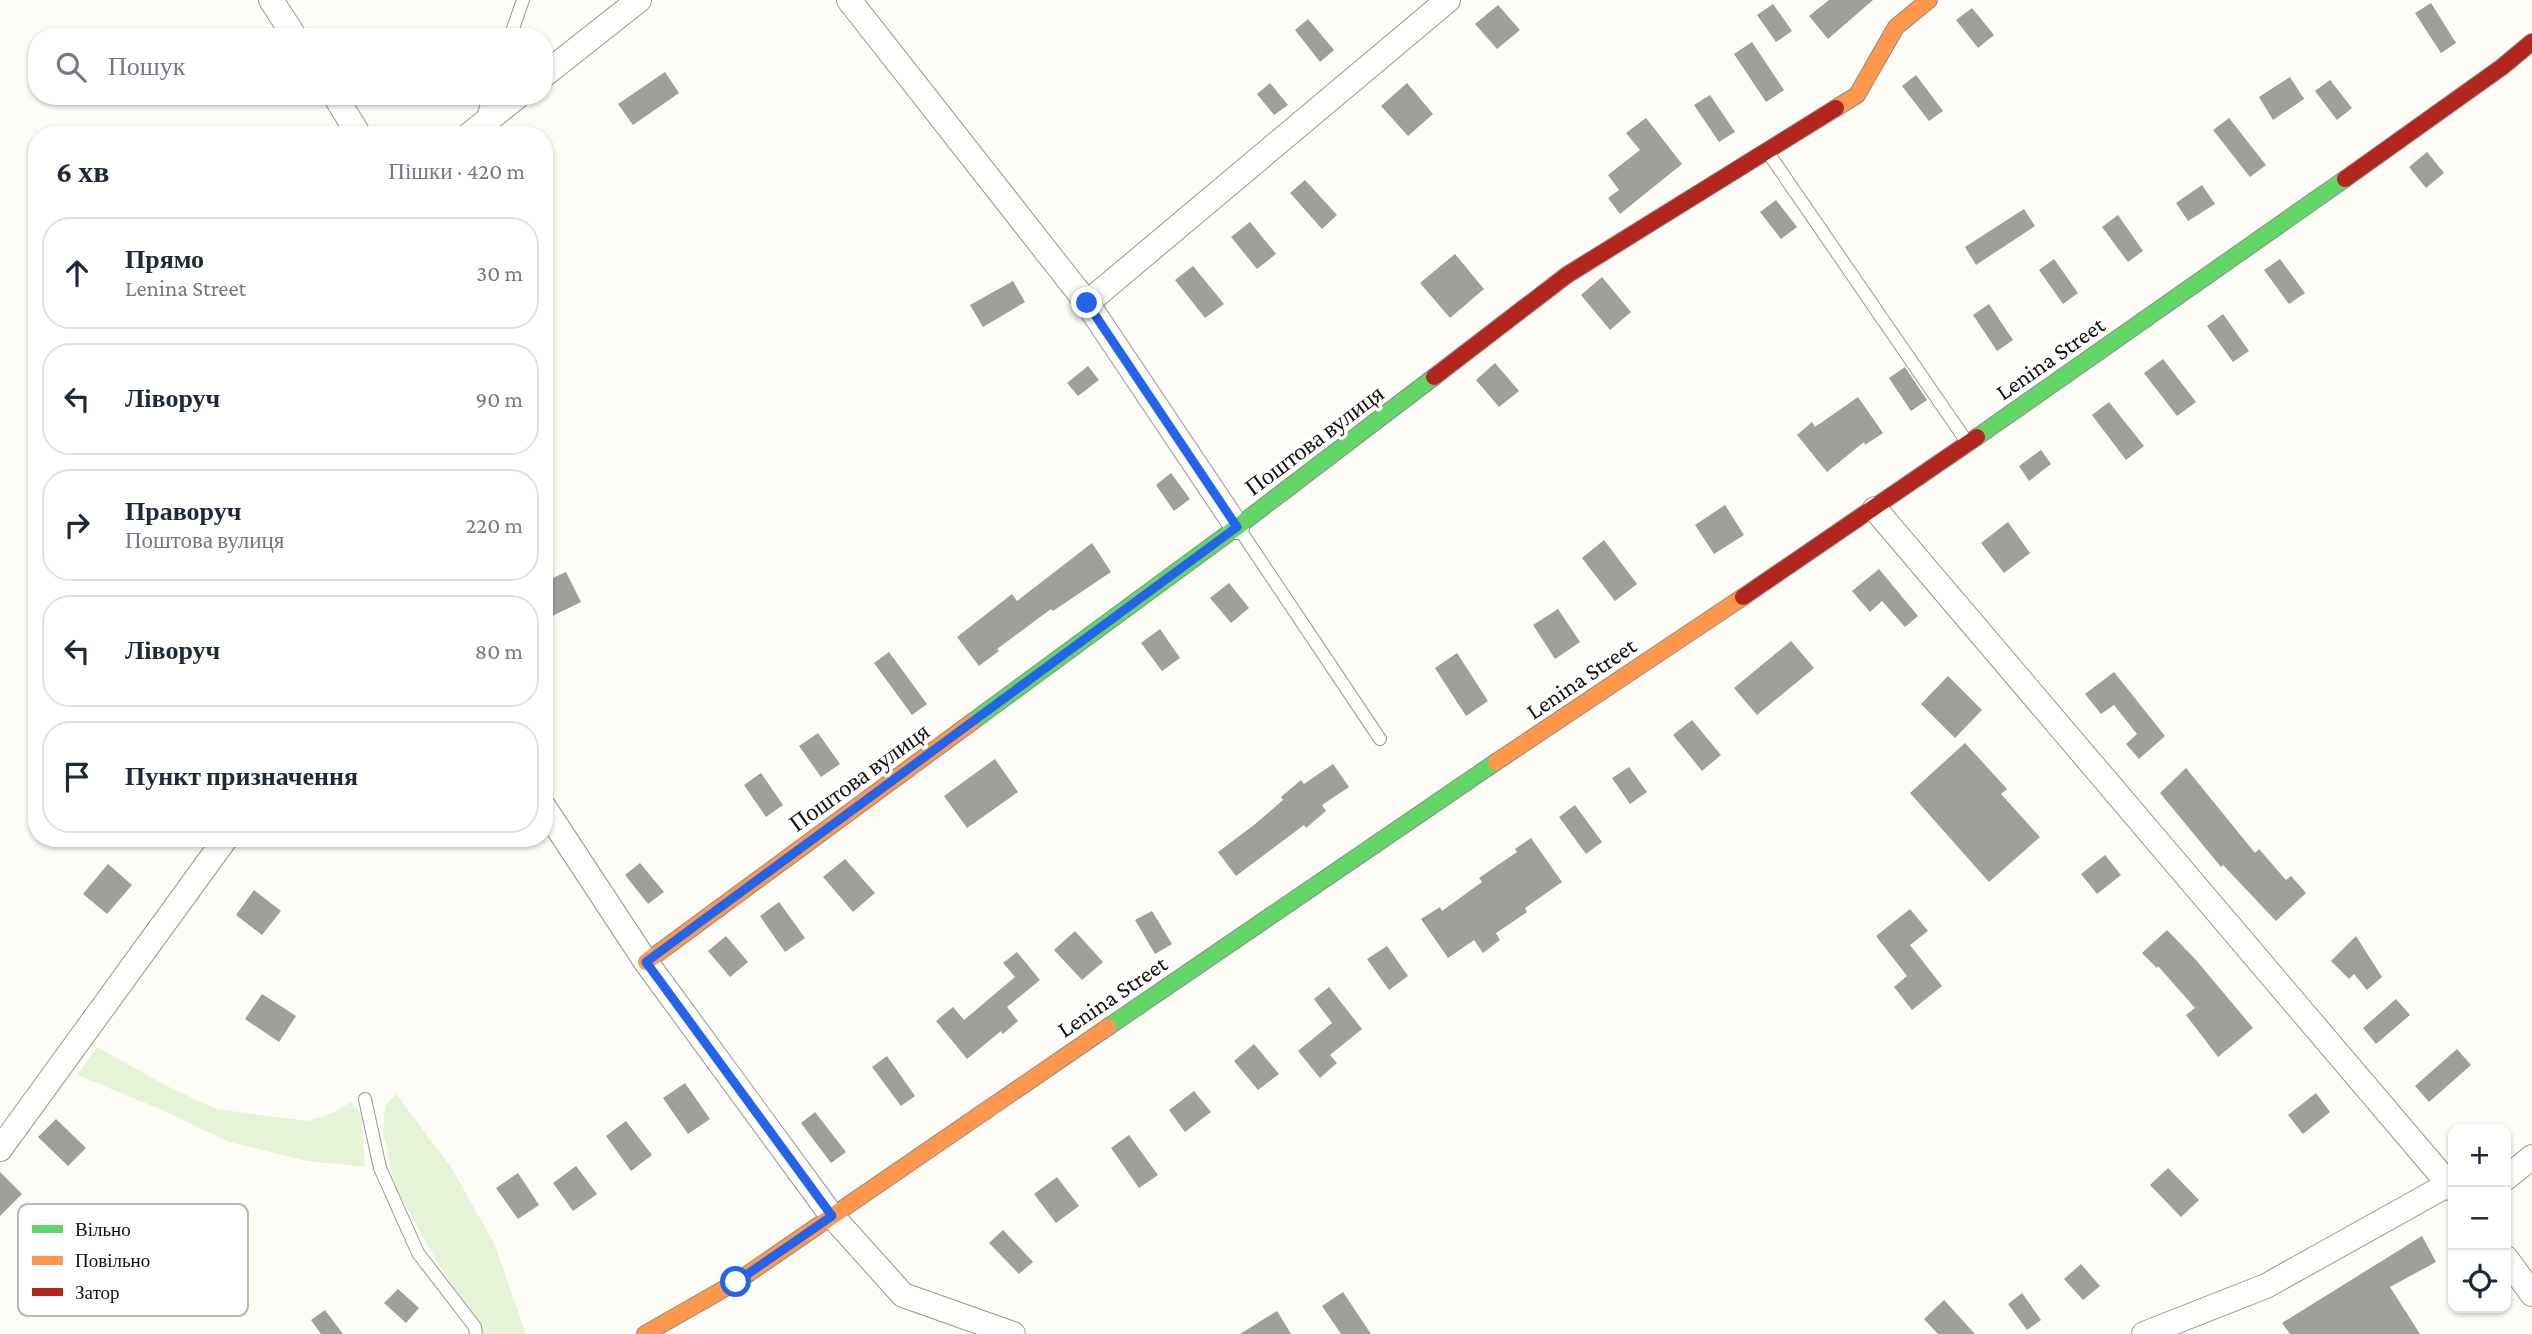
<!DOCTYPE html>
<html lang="uk">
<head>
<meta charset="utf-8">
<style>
  :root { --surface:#fff; --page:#f6f6f7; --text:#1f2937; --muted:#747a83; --line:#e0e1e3 }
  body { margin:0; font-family:"Crimson Pro",serif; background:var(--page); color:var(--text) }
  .controls { position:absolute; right:21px; bottom:21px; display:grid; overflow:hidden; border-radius:14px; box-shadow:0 2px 5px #0004 }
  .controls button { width:63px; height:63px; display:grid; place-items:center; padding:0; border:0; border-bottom:2px solid var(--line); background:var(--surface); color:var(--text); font:35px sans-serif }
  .stop { position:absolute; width:21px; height:21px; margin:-16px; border:5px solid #2563eb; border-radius:50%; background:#fff }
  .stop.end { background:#2563eb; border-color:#fff; box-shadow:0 2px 7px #0008 }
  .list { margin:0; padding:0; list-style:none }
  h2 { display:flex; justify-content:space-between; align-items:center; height:91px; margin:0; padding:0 28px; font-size:30px }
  h2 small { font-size:23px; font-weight:400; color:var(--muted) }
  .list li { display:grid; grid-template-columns:46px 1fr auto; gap:21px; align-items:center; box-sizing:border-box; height:112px; margin:0 14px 14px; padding:0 14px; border:2px solid var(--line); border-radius:28px }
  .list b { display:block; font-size:26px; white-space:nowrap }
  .list p { margin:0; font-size:23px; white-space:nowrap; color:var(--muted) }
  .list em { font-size:23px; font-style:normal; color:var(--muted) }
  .icon { flex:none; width:38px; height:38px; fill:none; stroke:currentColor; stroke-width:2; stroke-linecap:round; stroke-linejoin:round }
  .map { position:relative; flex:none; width:2532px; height:1334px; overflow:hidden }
  .search { position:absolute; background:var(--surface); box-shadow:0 2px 5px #0004; left:28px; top:28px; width:525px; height:77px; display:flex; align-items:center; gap:18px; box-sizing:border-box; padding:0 24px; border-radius:28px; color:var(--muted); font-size:26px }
  .panel { position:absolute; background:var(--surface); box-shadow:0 2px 5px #0004; left:28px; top:126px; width:525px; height:721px; border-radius:28px }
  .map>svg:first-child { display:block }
</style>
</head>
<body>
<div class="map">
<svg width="2532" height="1334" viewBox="0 0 2532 1334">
  <rect width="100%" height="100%" fill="#fdfcf7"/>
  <path fill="#e7f3d7" d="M97,1047L167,1086L216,1109L307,1121L332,1113L351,1102L362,1116L365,1167L308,1161L229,1142L160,1109L77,1075Z
    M396,1094L451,1167L494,1243L526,1334H484L436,1260L395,1186L383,1133L385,1106Z"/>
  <path fill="#a19f9c" d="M1829,0H1873L1828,39L1809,16Z
    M2431,3L2456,43L2441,53L2415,13Z
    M1773,4L1792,31L1776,42L1757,15Z
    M1498,5L1520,30L1497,49L1475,24Z
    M1972,8L1994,35L1978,48L1956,20Z
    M1308,19L1334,50L1320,62L1295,30Z
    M1752,42L1784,90L1766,102L1734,54Z
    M665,72L679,93L633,125L618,104Z
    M1916,75L1943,111L1929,121L1902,86Z
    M2290,77L2304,99L2273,120L2259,97Z
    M2330,80L2352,108L2337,120L2315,91Z
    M1270,83L1288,105L1274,115L1257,94Z
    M1407,83L1433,114L1408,136L1381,106Z
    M1710,95L1735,132L1719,142L1694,105Z
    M1646,118L1682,164L1620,214L1608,198L1619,190L1608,175L1640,150L1626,133Z
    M2229,118L2266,165L2250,177L2213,130Z
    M2427,152L2444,173L2426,188L2409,167Z
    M1305,180L1337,215L1322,229L1290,193Z
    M2202,185L2215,204L2188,221L2176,203Z
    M1776,200L1797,227L1781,239L1760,212Z
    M2024,209L2035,226L1976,265L1965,247Z
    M2118,215L2143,251L2128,262L2102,227Z
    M1250,222L1276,254L1257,269L1231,237Z
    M1455,254L1484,289L1450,318L1420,283Z
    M2054,259L2078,293L2063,304L2039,270Z
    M2280,259L2305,293L2289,304L2264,270Z
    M1193,266L1224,304L1205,318L1175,280Z
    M1602,277L1631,312L1610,330L1581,295Z
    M1013,281L1025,302L983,327L970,305Z
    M1989,304L2013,340L1997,351L1973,315Z
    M2223,314L2249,351L2233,362L2207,326Z
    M2163,359L2196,402L2177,416L2144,373Z
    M1495,363L1519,391L1499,407L1476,380Z
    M1088,366L1099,380L1078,396L1067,383Z
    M1905,367L1927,400L1911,411L1889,378Z
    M1858,397L1883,433L1865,445L1864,442L1827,472L1797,435L1812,422L1815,427Z
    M2109,402L2144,446L2126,460L2092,415Z
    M2041,450L2051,464L2029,481L2019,466Z
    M1171,473L1190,499L1174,511L1156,485Z
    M1725,505L1744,535L1714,554L1695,525Z
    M2008,522L2030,553L2004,573L1981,543Z
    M1604,540L1637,584L1615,601L1582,558Z
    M1092,543L1111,572L1053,611L1051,609L997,649L999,651L979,666L957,637L1012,594L1017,601Z
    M1879,569L1918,616L1905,627L1882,601L1870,612L1852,591Z
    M566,572L581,602L544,620V582Z
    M1229,583L1249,608L1231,623L1210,598Z
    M1558,609L1580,642L1555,659L1533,625Z
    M1160,629L1180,658L1162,671L1141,643Z
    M1791,641L1814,668L1757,715L1734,688Z
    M889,652L927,704L912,715L874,663Z
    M1457,653L1488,701L1466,716L1435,668Z
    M2114,672L2165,736L2139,759L2126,744L2137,734L2114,705L2101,714L2085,694Z
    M1948,676L1982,710L1955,738L1921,704Z
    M1692,720L1721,755L1702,771L1673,735Z
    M818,733L840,764L821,777L799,746Z
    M1965,743L2007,789L2001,794L2040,837L1989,882L1910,793Z
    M995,759L1018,792L967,828L944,796Z
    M1333,764L1349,787L1322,805L1326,811L1306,828L1304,825L1236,876L1218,852L1254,825L1283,800L1281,797L1301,780L1304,784Z
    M1629,767L1647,792L1630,804L1612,778Z
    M2186,768L2255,853L2259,849L2286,880L2291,876L2306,893L2276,921L2223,865L2221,867L2160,793Z
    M761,773L783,805L766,817L744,785Z
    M1575,805L1602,842L1586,854L1559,817Z
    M1531,838L1562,882L1525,908L1527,912L1496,933L1500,940L1483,953L1474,940L1448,958L1421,919L1440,907L1442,911L1482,882L1479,878L1517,852L1515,849Z
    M2105,855L2121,875L2097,894L2081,874Z
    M845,859L875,893L853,912L823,877Z
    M640,863L664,892L648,904L625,875Z
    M108,864L132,885L107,914L83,894Z
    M254,890L281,911L262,935L236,915Z
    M779,902L805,938L785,952L760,916Z
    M1910,909L1928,931L1910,945L1942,986L1912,1010L1894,987L1907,976L1876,936Z
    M1152,911L1172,944L1155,954L1135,920Z
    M2167,930L2196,960L2253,1028L2218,1057L2186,1015L2195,1008L2158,966L2157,968L2142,953Z
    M1075,931L1103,962L1082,980L1054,950Z
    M726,936L748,962L730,977L708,951Z
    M2356,936L2382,977L2367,990L2354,974L2349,979L2331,961Z
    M1387,946L1408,976L1389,990L1367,959Z
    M1017,952L1040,980L1007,1007L1018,1021L1003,1034L1001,1031L967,1059L936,1021L953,1007L964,1020L1015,977L1003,963Z
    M1329,987L1362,1029L1330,1055L1337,1063L1320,1078L1298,1051L1332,1023L1314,999Z
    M262,994L296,1016L279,1042L245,1019Z
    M2396,999L2410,1015L2376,1044L2363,1028Z
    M1254,1044L1279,1074L1258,1090L1234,1061Z
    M2457,1049L2471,1065L2429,1102L2415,1086Z
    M887,1056L915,1096L901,1106L872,1067Z
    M685,1083L710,1119L688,1134L663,1098Z
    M1194,1091L1211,1112L1185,1132L1169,1110Z
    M2316,1093L2330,1112L2303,1134L2288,1115Z
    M815,1112L846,1152L831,1163L801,1123Z
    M56,1119L86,1148L68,1166L38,1137Z
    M626,1121L652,1155L631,1171L606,1136Z
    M1129,1135L1158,1175L1139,1188L1111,1148Z
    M576,1166L597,1194L573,1211L553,1183Z
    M2168,1168L2199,1200L2181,1217L2150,1185Z
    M0,1172L22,1194L0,1216Z
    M518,1173L539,1205L518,1219L496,1188Z
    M1057,1177L1079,1206L1056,1223L1034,1194Z
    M1003,1230L1033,1262L1019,1274L989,1243Z
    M2422,1236L2436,1262L2390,1287L2420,1334H2290L2282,1323Z
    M2081,1264L2100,1286L2083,1300L2064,1279Z
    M398,1289L419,1308L406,1323L384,1303Z
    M1343,1292L1371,1334H1341L1322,1306Z
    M2022,1293L2041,1320L2027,1330L2008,1304Z
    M1944,1300L1975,1334H1938L1924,1319Z
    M325,1310L343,1334H321L311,1320Z
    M1277,1311L1291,1334H1240Z"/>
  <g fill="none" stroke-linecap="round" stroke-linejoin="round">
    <g stroke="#979795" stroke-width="14">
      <path id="lane" d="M510,37L523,0
        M482,119L490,96
        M1769,154L1967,442
        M1238,527L1380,739
        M365,1099L380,1168L418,1253L475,1327L476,1334"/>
    </g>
    <g stroke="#979795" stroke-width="26">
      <path id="street" d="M271,0L295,37
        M849,0L1087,303L1237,527
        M544,75L639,0
        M335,96L359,135
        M469,135L518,96
        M1087,303L1448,0
        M1875,509L2453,1189
        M544,807L646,962L832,1216L903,1295L1013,1334
        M0,1149L226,838
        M2506,1178L2532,1157
        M2506,1258L2532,1294
        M2144,1334L2266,1286L2449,1184"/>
    </g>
    <g stroke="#8e8d8b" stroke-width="18">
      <path id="fast" d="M1977,437L2345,179
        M972,722L1237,527L1434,377
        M1108,1027L1496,762"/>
    </g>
    <g stroke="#8e8d8b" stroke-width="18">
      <path id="slow" d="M1836,108L1857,95L1896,27L1929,0
        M1496,762L1743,597
        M646,962L972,722
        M645,1334L736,1282L1108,1027"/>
    </g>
    <g stroke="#8e8d8b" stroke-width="18">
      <path id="jam" d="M2345,179L2502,67L2532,42
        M1434,377L1567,275L1836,108
        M1743,597L1977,437"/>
    </g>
    <use href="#lane" stroke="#fffffe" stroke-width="12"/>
    <use href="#street" stroke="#fffffe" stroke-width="24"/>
    <use href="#fast" stroke="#63d668" stroke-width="16"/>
    <use href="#slow" stroke="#ff974d" stroke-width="16"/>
    <use href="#jam" stroke="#b3261e" stroke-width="16"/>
  </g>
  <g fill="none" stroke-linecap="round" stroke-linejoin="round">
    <path stroke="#2563eb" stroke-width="9" d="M736,1282L832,1216L646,962L1237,527L1087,303"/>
  </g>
  <g text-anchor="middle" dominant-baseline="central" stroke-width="7" stroke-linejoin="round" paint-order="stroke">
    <g font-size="24" fill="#111" stroke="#fff">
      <text transform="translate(2050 358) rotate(-35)">Lenina Street</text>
      <text transform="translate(1314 440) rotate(-37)">Поштова вулиця</text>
      <text transform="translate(1581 678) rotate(-34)">Lenina Street</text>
      <text transform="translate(859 777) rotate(-36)">Поштова вулиця</text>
      <text transform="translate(1112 996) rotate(-34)">Lenina Street</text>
    </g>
  </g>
  <rect x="18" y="1204" width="230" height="112" rx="10" fill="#fff" stroke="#b8b8b8" stroke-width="2"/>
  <rect x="32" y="1225" width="31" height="8" fill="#63d668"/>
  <rect x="32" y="1256" width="31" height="9" fill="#ff974d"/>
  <rect x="32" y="1288" width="31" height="8" fill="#b3261e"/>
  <g font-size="19" fill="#111">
    <text x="75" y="1236">Вільно</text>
    <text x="75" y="1267">Повільно</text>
    <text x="75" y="1299">Затор</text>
  </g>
</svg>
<div class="controls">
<button>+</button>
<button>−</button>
<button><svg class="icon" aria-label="locate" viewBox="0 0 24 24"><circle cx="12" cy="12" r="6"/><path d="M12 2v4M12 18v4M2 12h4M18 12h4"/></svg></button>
</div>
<div class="stop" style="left:736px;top:1282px"></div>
<div class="stop end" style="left:1087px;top:303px"></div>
<div class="search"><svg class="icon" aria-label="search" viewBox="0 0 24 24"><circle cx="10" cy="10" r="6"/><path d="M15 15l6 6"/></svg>Пошук</div>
<section class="panel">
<h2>6 хв<small>Пішки · 420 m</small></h2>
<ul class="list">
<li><svg class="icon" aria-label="ahead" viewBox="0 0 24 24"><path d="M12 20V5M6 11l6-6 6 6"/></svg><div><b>Прямо</b><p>Lenina Street</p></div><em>30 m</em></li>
<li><svg class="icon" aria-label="left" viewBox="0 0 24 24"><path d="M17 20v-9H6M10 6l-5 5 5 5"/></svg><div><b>Ліворуч</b></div><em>90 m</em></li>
<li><svg class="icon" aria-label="right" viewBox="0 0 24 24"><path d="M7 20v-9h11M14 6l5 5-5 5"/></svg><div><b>Праворуч</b><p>Поштова вулиця</p></div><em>220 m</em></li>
<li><svg class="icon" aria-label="left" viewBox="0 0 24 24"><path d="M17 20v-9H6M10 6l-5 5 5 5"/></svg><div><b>Ліворуч</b></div><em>80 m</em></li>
<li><svg class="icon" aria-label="arrive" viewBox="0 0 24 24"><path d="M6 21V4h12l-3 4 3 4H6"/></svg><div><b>Пункт призначення</b></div></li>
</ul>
</section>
</div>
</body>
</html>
